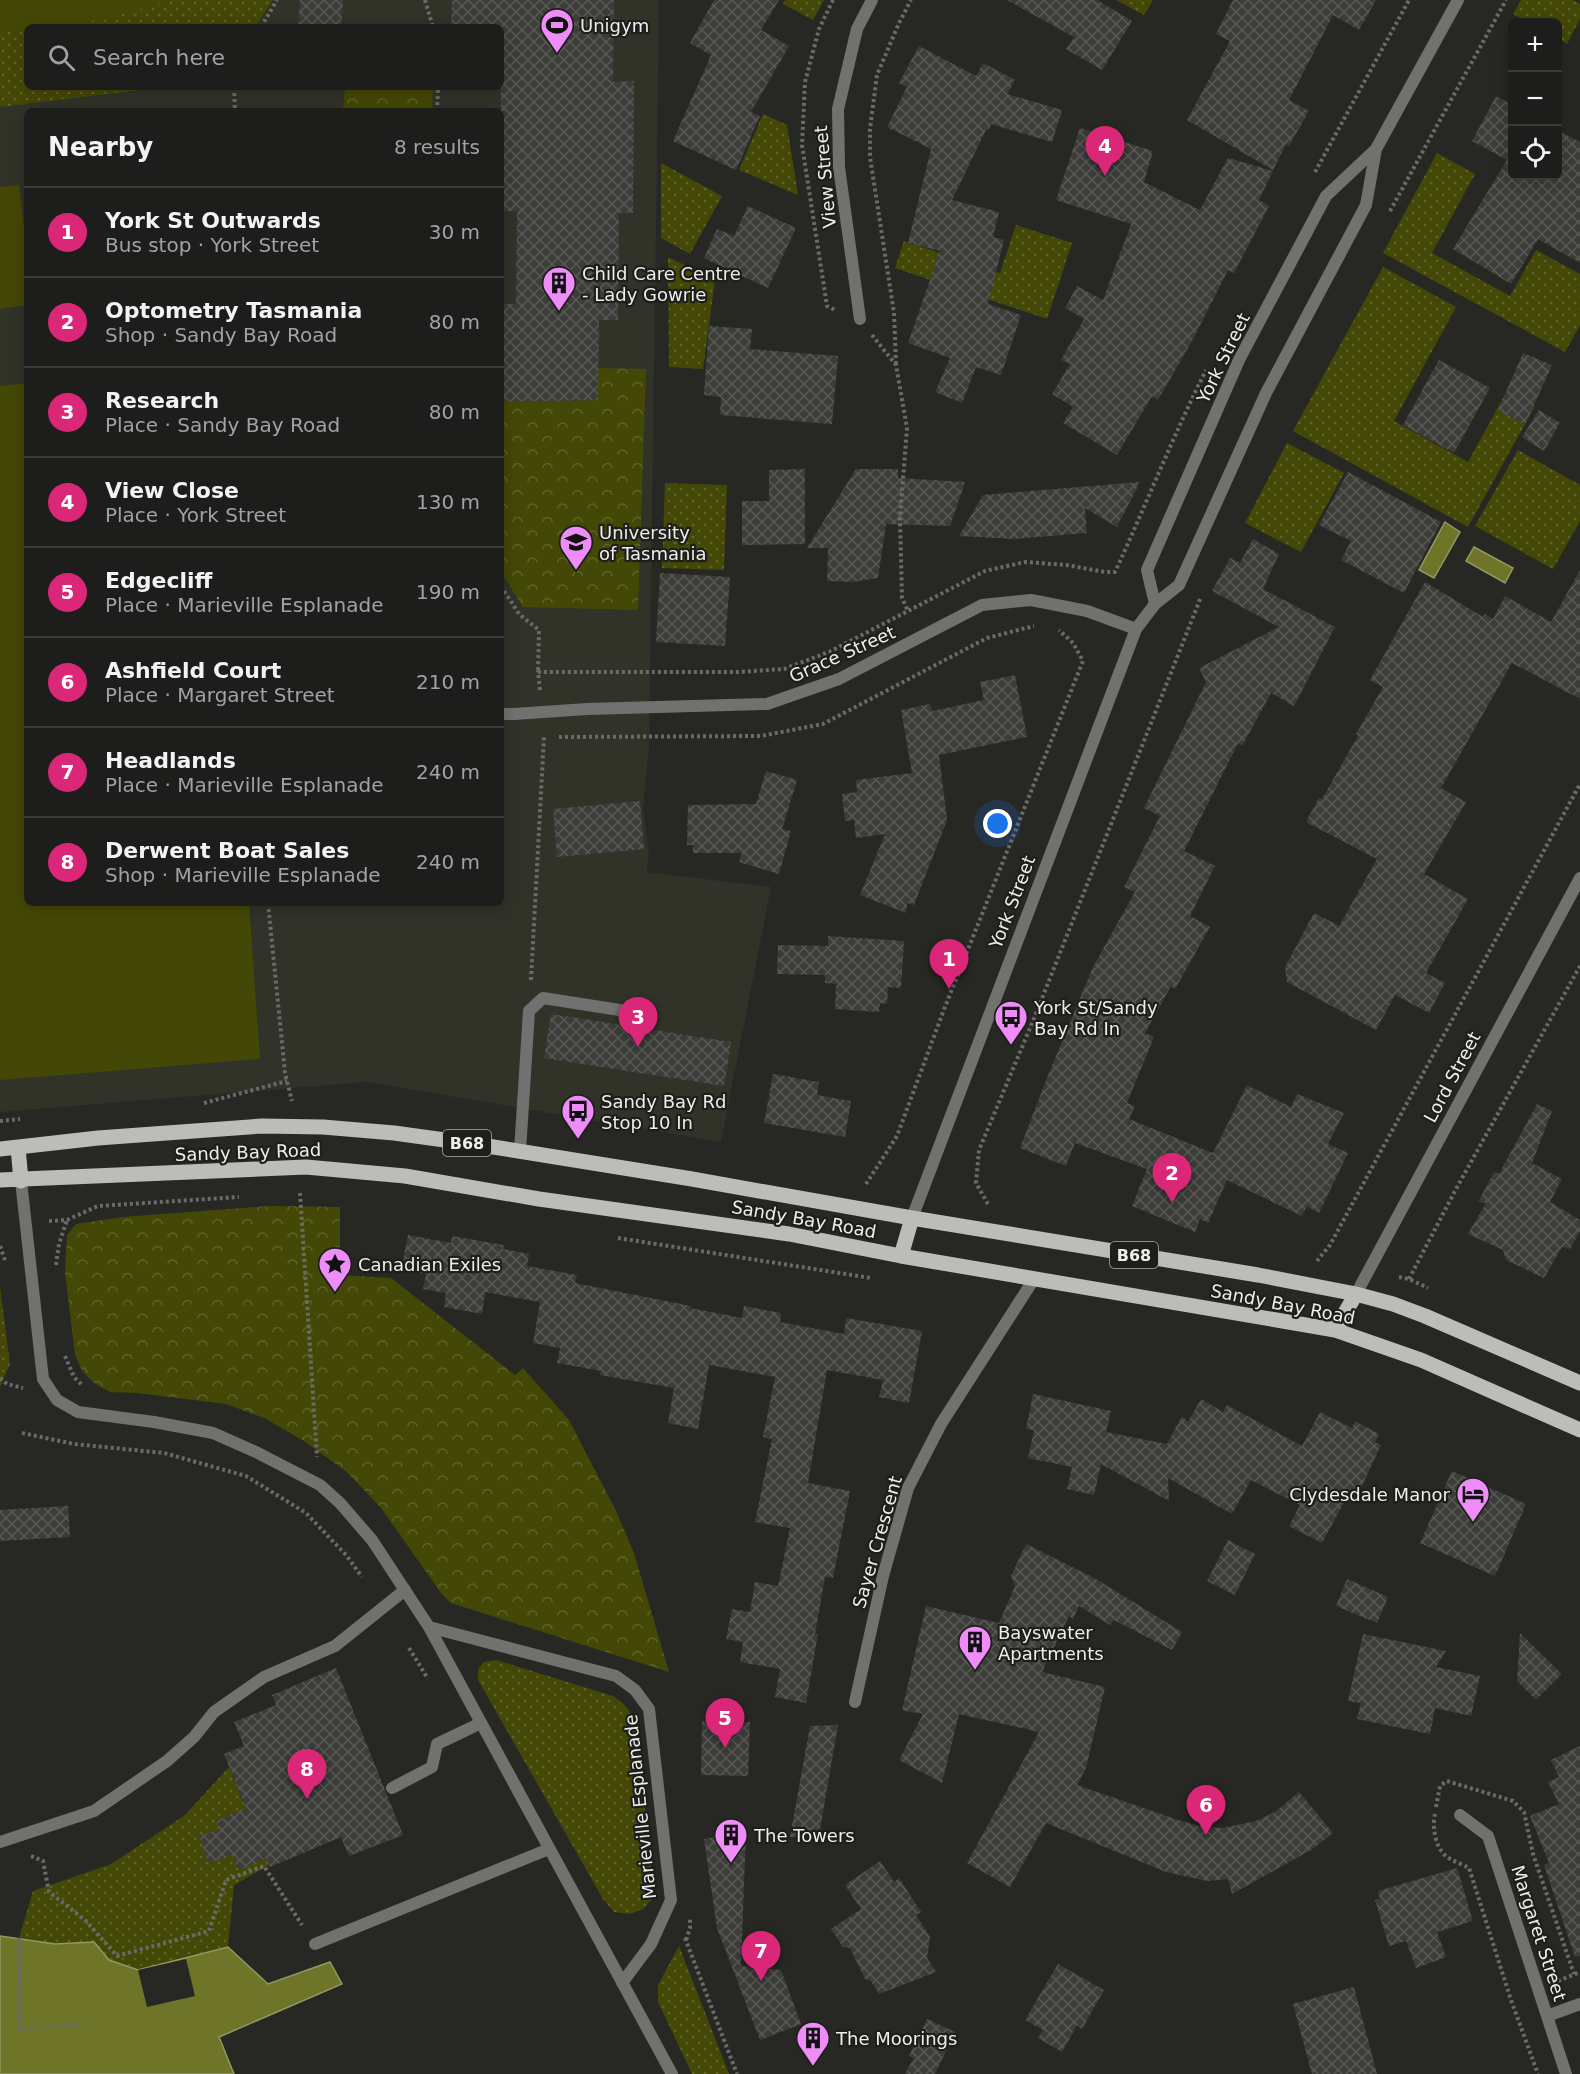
<!DOCTYPE html>
<html lang="en">
<head>
<meta charset="utf-8">
<style>
  :root { --surface:#1d1e1b; --page:#2a2b28; --text:#f1f3f6; --muted:#a0a2a3; --line:#3b3c3a; --accent:#db2777 }
  body { margin:0; font-family:"DejaVu Sans",sans-serif; background:var(--page); color:var(--text) }
  .controls { position:absolute; right:18px; top:18px; display:grid; overflow:hidden; border-radius:9px; box-shadow:0 3px 15px #0003 }
  .controls button { width:54px; height:54px; display:grid; place-items:center; padding:0; border:0; border-bottom:2px solid var(--line); background:var(--surface); color:var(--text); font:30px sans-serif }
  .you { position:absolute; left:998px; top:824px; width:21px; height:21px; margin:-15px; border:4px solid #fff; border-radius:50%; background:#1a73e8; box-shadow:0 0 0 9px #1a73e833 }
  .badge { display:grid; place-items:center; width:39px; height:39px; border-radius:50%; background:var(--accent); color:#fff; font-size:20px; font-weight:700 }
  .pin { position:absolute; translate:-50% -50px; filter:drop-shadow(0 2px 3px #0008) }
  .pin::after { content:''; position:absolute; top:32px; width:21px; height:18px; background:inherit; clip-path:polygon(0 0,100% 0,50% 100%) }
  .list { margin:0; padding:0; list-style:none }
  h2 { display:flex; justify-content:space-between; align-items:center; height:78px; margin:0; padding:0 24px; font-size:26px }
  h2 small { font-size:20px; font-weight:400; color:var(--muted) }
  .list li { display:grid; grid-template-columns:39px 1fr auto; gap:18px; align-items:center; box-sizing:border-box; height:90px; padding:0 24px; border-top:2px solid var(--line) }
  .list b { display:block; font-size:22px; white-space:nowrap }
  .list p { margin:0; font-size:20px; white-space:nowrap; color:var(--muted) }
  .list em { font-size:20px; font-style:normal; color:var(--muted) }
  .icon { flex:none; width:33px; height:33px; fill:none; stroke:currentColor; stroke-width:2; stroke-linecap:round; stroke-linejoin:round }
  .map { position:relative; flex:none; width:1580px; height:2074px; overflow:hidden }
  .search { position:absolute; background:var(--surface); box-shadow:0 3px 15px #0003; left:24px; top:24px; width:480px; height:66px; display:flex; align-items:center; gap:15px; box-sizing:border-box; padding:0 21px; border-radius:9px; color:var(--muted); font-size:22px }
  .panel { position:absolute; background:var(--surface); box-shadow:0 3px 15px #0003; left:24px; top:108px; width:480px; height:798px; border-radius:9px }
  .map>svg:first-child { display:block }
</style>
</head>
<body>
<div class="map">
<svg width="1580" height="2074" viewBox="0 0 1580 2074">
  <defs>
    <pattern id="grass-dots" width="8" height="8" patternUnits="userSpaceOnUse" patternTransform="scale(1.5)"><rect width="8" height="8" fill="#444806"/><path d="M2 2h.1M6 6h.1" fill="none" stroke="#5f632a" stroke-width="1.8" stroke-linecap="round"/></pattern>
    <pattern id="forest-crowns" width="20" height="18" patternUnits="userSpaceOnUse" patternTransform="scale(1.5)"><rect width="20" height="18" fill="#444806"/><path d="M2 6a3 3 0 1 1 6 0M12 15a3 3 0 1 1 6 0" fill="none" stroke="#5f632a"/></pattern>
    <pattern id="building-cross-hatch" width="8" height="8" patternUnits="userSpaceOnUse" patternTransform="scale(1.5)"><rect width="8" height="8" fill="#3c3d39"/><path d="M0 0l8 8M0 8l8-8" fill="none" stroke="#585956"/></pattern>
  </defs>
  <rect width="100%" height="100%" fill="#272824"/>
  <path fill="#313228" fill-rule="evenodd" d="M0,0H659L649,747L643,811L649,853L647,872L771,887L721,1142L366,1082L0,1112ZM27,27H501V87H27ZM27,111H501V903H27Z"/>
  <path fill="url(#grass-dots)" d="M0,0H273L255,27H27V87H166L0,107Z
    M785,0H824L813,20L783,4Z
    M1116,0H1153L1144,15Z
    M1521,0H1573L1580,4V19L1567,44L1558,38V22H1528L1513,14Z
    M763,114L787,125L798,195L739,170Z
    M1437,153L1475,174L1432,253L1510,296L1536,250L1580,274V325L1565,352L1383,253Z
    M661,163L722,196L690,254L661,238Z
    M1016,225L1072,243L1047,319L895,268L904,241L1000,273Z
    M668,257L715,280L703,369L669,367Z
    M1383,267L1456,307L1394,421L1468,462L1507,391L1535,406L1468,527L1293,431Z
    M1287,443L1344,473L1301,552L1245,523Z
    M1518,450L1580,485V521L1553,569L1475,526Z
    M665,483L727,485L724,570L662,568Z
    M0,1287L10,1364L0,1387Z
    M496,1660L613,1696C625,1704 631,1710 635,1725L653,1883L652,1899L643,1909L630,1914L614,1912L603,1899L478,1680V1669L484,1662Z
    M229,1767L269,1865L234,1885L228,1947L138,1970L109,1960L94,1942L55,1944L19,1938L33,1891L111,1864L184,1816Z
    M679,1946L729,2074H692L658,2002V1985Z"/>
  <path fill="url(#forest-crowns)" d="M345,87H433L432,111H343Z
    M598,368L646,369L638,610L523,607L501,572V402L597,400Z
    M270,1206L340,1207V1275L391,1278L515,1375L523,1368L569,1420L616,1511L634,1553L669,1672L451,1603L441,1593L381,1508L347,1472L304,1441L264,1418L226,1404L137,1393L110,1392L94,1383L82,1371L75,1355L65,1272L67,1235L76,1224L123,1217Z"/>
  <path fill="#444806" d="M0,0H169C114,20 57,29 0,28Z
    M19,185L27,251V305L0,309V187Z
    M27,383V903H249L260,1059L0,1080V386Z"/>
  <path fill="#6e7428" stroke="#949862" stroke-width="1.5" d="M1445,522L1460,532L1434,578L1419,570Z
    M1474,547L1513,568L1505,583L1466,561Z
    M0,1936L55,1944L94,1942L109,1960L138,1970L228,1947L268,1984L330,1962L342,1984L219,2037L234,2074H0Z"/>
  <path fill="#272824" d="M186,1959L195,1996L147,2007L138,1970Z"/>
  <path fill="url(#building-cross-hatch)" d="M300,0H343L341,27H298Z
    M452,0H614L613,82L634,81L633,213H619L618,320H599L598,400L501,402V304H516L517,211H501V27H451Z
    M714,0H779L761,30L789,46L751,112L760,116L736,170L673,141L711,55L690,43Z
    M1007,0H1097L1132,21L1102,70L1066,49L1074,37Z
    M1233,0H1376L1359,30L1333,15L1289,100L1309,111L1289,146L1286,144L1273,170L1187,120L1230,41L1216,34Z
    M919,46L976,76L983,63L1015,80L1007,94L1062,110L1052,142L991,124L989,130L987,128L952,200L999,212L993,237L1004,240L988,304L1021,315L1001,375L976,367L962,403L935,392L950,358L908,343L940,251L908,243L931,149L887,127L907,87L899,83Z
    M1496,96L1512,105V176H1557V130L1580,142V263L1538,239L1511,284L1453,249L1507,160L1472,141Z
    M1080,128L1153,151L1144,182L1200,210L1228,158L1273,171L1259,200L1269,206L1234,273L1228,270L1192,341L1158,400L1152,396L1117,455L1063,423L1073,407L1052,394L1070,364L1061,360L1084,319L1065,308L1077,286L1103,300L1131,224L1056,200Z
    M748,206L796,228L768,288L704,258L717,229L734,236Z
    M709,326L752,329L750,349L838,356L832,424L720,415L721,397L704,395Z
    M1523,353L1552,365L1525,425L1498,410Z
    M1439,360L1490,388L1454,453L1403,425Z
    M1539,410L1560,423L1544,451L1522,437Z
    M805,469V544L742,545V501H769V470Z
    M856,469H898V478L965,482L950,526L886,524L878,578L851,582L827,581L828,548H807Z
    M1348,472L1441,522L1404,593L1341,560L1351,541L1319,525Z
    M1140,482L1117,527L1085,508L1087,533L1014,539L959,536L983,495Z
    M1253,539L1279,554L1263,589L1335,627L1294,706L1271,693L1242,746L1238,743L1184,851L1215,866L1190,916L1210,927L1175,989L1171,986L1145,1033L1154,1037L1127,1103L1135,1106L1129,1119L1213,1153L1247,1085L1291,1107L1297,1094L1344,1113L1328,1144L1348,1153L1319,1213L1307,1206L1302,1216L1227,1180L1208,1223L1200,1219L1195,1232L1132,1206L1147,1169L1075,1143L1066,1166L1020,1148L1049,1073L1093,967L1135,892L1124,887L1160,816L1144,808L1206,682L1199,668L1279,627L1212,591L1230,558L1240,563Z
    M1580,570V699L1512,663L1441,788L1466,802L1424,874L1468,899L1426,973L1445,983L1429,1013L1395,995L1376,1030L1287,982L1285,967L1314,913L1339,926L1377,859L1306,822L1319,798L1322,799L1358,736L1356,734L1383,687L1370,680L1425,582L1483,617L1485,614L1493,619L1505,596L1551,622Z
    M660,573L730,577L725,646L656,642Z
    M1015,675L1027,737L939,755L947,820L914,905L907,903L906,913L860,895L885,834L856,838L854,820L845,821L842,794L857,792L856,780L912,773L901,710L930,704L932,711L984,700L980,682Z
    M766,771L797,780L782,829L791,831L779,874L739,862L742,853H693V845H687L688,805L756,804Z
    M640,801L644,849L557,857L553,809Z
    M828,936L904,941L901,988L888,987L887,1004L880,1003L879,1012L835,1009L836,984L825,983V975L777,974L778,945L828,946Z
    M551,1014L731,1042L724,1086L544,1058Z
    M773,1074L819,1082L817,1095L851,1101L845,1137L764,1123Z
    M1537,1104L1552,1111L1532,1163L1562,1179L1550,1202L1580,1220V1231L1570,1249L1562,1247L1544,1278L1506,1260L1503,1250L1468,1234L1486,1203L1478,1202L1494,1172L1499,1174Z
    M408,1235L451,1243L452,1236L504,1245L503,1249L529,1254L527,1266L577,1275L575,1283L691,1306L690,1308L742,1318L744,1306L781,1313L780,1322L844,1334L846,1318L922,1331L909,1403L879,1397L883,1380L827,1370L808,1483L850,1491L833,1578L825,1577L815,1634H818L806,1703L775,1697L780,1669L740,1662L743,1642L726,1639L732,1609L750,1612L755,1582L778,1586L790,1528L755,1522L772,1439L763,1437L775,1377L709,1365L698,1429L668,1423L674,1388L600,1375L601,1371L557,1363L560,1348L533,1343L540,1302L485,1292L482,1314L444,1307L446,1293L423,1289L426,1274L401,1270Z
    M1033,1394L1111,1411L1106,1432L1167,1444L1182,1416L1188,1422L1201,1399L1223,1412L1227,1405L1302,1446L1320,1412L1352,1428L1355,1421L1379,1434L1375,1442L1381,1445L1354,1503L1346,1499L1322,1543L1289,1526L1300,1505L1251,1480L1232,1514L1168,1478L1169,1501L1101,1464L1094,1495L1067,1489L1072,1467L1028,1458L1034,1430L1026,1429Z
    M1452,1471L1526,1504L1495,1576L1420,1543Z
    M68,1506L70,1537L0,1541V1510Z
    M1228,1540L1255,1554L1235,1595L1207,1581Z
    M1026,1544L1096,1579L1182,1632L1172,1650L1114,1620L1110,1625L1079,1606L1073,1619L1069,1616L1042,1672L1105,1687L1086,1768L1077,1785L1184,1822L1204,1827L1223,1828L1256,1821L1275,1812L1299,1792L1333,1833L1311,1850L1232,1894L1228,1879L1207,1881L1166,1872L1046,1823L1010,1887L967,1863L1039,1732L959,1714L942,1783L899,1760L923,1714L902,1710L926,1606L999,1623L1015,1586L1011,1576Z
    M1347,1579L1388,1597L1377,1623L1336,1606Z
    M1520,1633L1562,1674L1536,1700L1517,1681Z
    M1363,1634L1446,1651L1436,1667L1480,1676L1471,1716L1435,1708L1430,1734L1357,1719L1361,1703L1348,1701Z
    M336,1668L403,1835L349,1856L341,1837L270,1867L266,1858L239,1870L232,1855L208,1863L199,1836L220,1829L216,1821L246,1808L224,1754L244,1746L234,1722L276,1705L272,1695Z
    M702,1721L750,1722L748,1776L701,1775Z
    M838,1725L819,1835L790,1837L810,1726Z
    M1580,1746V1956L1575,1957L1544,1865L1549,1863L1530,1816L1559,1804L1548,1782L1559,1777L1551,1760Z
    M746,1832L741,1966L781,1970L801,2024L760,2040L717,1928L704,1839Z
    M880,1861L894,1882L899,1878L921,1912L916,1915L930,1937L927,1958L936,1972L879,1994L871,1981L865,1979L850,1948L843,1947L831,1929L861,1909L845,1885Z
    M1457,1868L1473,1921L1437,1932L1446,1957L1416,1968L1406,1941L1389,1946L1375,1900L1380,1899L1378,1891Z
    M1058,1964L1104,1990L1082,2029L1077,2025L1062,2052L1038,2038L1043,2030L1025,2020Z
    M1354,1987L1377,2074H1312L1293,2004Z
    M927,2019L955,2032L935,2074H905L914,2058L909,2056Z"/>
  <g fill="none" stroke-linecap="round" stroke-linejoin="round">
    <path stroke="#6a6b68" stroke-width="4" stroke-dasharray="3 3" stroke-linecap="butt" d="M425,0L433,27
      M833,0L819,29L805,82L802,145L827,306L835,310
      M261,27L277,0
      M234,87L235,111
      M437,111L438,87
      M1315,172L1409,0
      M1390,211L1506,0
      M872,335L896,365L907,428L900,518L902,598L908,611
      M896,364L894,313L870,157V129L877,75L899,23L911,0
      M501,586L519,614L539,630L538,672
      M540,690L538,672H738L784,669L829,652L985,571L1025,562L1066,565L1105,572H1115C1146,505 1173,436 1206,370
      M559,737L761,736L823,724L987,638L1034,626
      M268,903L285,1073L292,1101
      M531,980L544,737
      M204,1103L287,1081
      M0,1121L20,1119
      M866,1184L897,1136L943,1012L1083,661L1073,643L1059,630
      M300,1193L317,1457
      M988,1204L976,1183L979,1150L1033,1021L1201,597
      M49,1221L67,1220L98,1206L239,1197
      M618,1238L871,1278
      M0,1246L5,1260
      M1317,1261L1330,1245L1580,784
      M56,1265L59,1244L67,1220
      M1399,1277L1409,1279L1428,1288
      M1409,1279L1456,1189L1580,966
      M65,1356L74,1377L82,1385
      M0,1378L7,1384L23,1388
      M22,1433L74,1444L164,1453L246,1476L306,1513L346,1555L362,1577
      M409,1648L428,1679
      M1436,1807L1440,1786L1447,1781L1513,1801L1524,1812L1533,1854L1574,1974
      M1435,1814C1432,1827 1435,1847 1446,1856C1452,1861 1462,1864 1469,1868L1511,2000L1538,2074
      M31,1856L43,1861L49,1892L85,1920L117,1956L209,1931L226,1880L264,1866L302,1925
      M19,1938V2030L83,2024
      M685,1938L737,2074
      M686,1940L690,1928V1917
      M1558,1981L1580,1972"/>
    <path stroke="#717270" stroke-width="12" d="M501,714H514
      M520,1151L529,1011L543,998L626,1011
      M392,1788L432,1767L437,1744L481,1723
      M0,1842L94,1811L167,1761L194,1737L214,1712L264,1677L335,1646L405,1590
      M315,1944L549,1849"/>
    <path stroke="#717270" stroke-width="12" d="M860,319L839,167L838,109L857,29L872,0
      M1155,604L1147,570L1239,360L1326,196L1376,149L1458,0
      M514,714L587,709L767,704L839,679L982,605L1031,600L1087,611L1136,629
      M21,1181L43,1379L57,1400L78,1412L154,1422L213,1433L256,1452L320,1485L340,1503L372,1540L429,1627L672,2074
      M912,1218L1136,629L1155,604L1179,585L1266,393L1366,205L1376,149
      M1356,1294L1580,878
      M429,1627L616,1676L635,1690L649,1709L671,1900L651,1944L622,1983
      M855,1702L883,1576L908,1488L941,1424L1034,1279
      M1460,1815L1488,1836L1566,2074
      M1547,2016L1580,2004"/>
    <path stroke="#bcbcb8" stroke-width="15" d="M18,1147L21,1181
      M0,1149L98,1138L262,1126L323,1127L394,1133L481,1145L692,1179L912,1218L1258,1275L1356,1294L1393,1304L1425,1316L1580,1383
      M0,1180L306,1167L405,1176L539,1199L789,1234L901,1256L1335,1330L1421,1360L1580,1430
      M901,1256L912,1218
      M1335,1330L1356,1294"/>
  </g>
  <defs>
    <g id="stadium-pin" transform="scale(1.725)"><path d="M0 17L-7.5 6A9.5 9.5 0 1 1 7.5 6Z" fill="#ee8cf8" stroke="#1e1e1b"/><path d="M0-5a6.5 5 0 1 0 0 10a6.5 5 0 1 0 0-10ZM-3.5-1.8h7v3.6h-7Z" fill="#111"/></g>
    <g id="building-pin" transform="scale(1.725)"><path d="M0 17L-7.5 6A9.5 9.5 0 1 1 7.5 6Z" fill="#ee8cf8" stroke="#1e1e1b"/><path d="M-4-6H4V6H1V3H-1V6H-4ZM-2.5-4.3h1.7v1.8h-1.7ZM.8-4.3h1.7v1.8H.8ZM-2.5-1h1.7V.8h-1.7ZM.8-1h1.7V.8H.8Z" fill="#111"/></g>
    <g id="university-pin" transform="scale(1.725)"><path d="M0 17L-7.5 6A9.5 9.5 0 1 1 7.5 6Z" fill="#ee8cf8" stroke="#1e1e1b"/><path d="M0-5L7-2L0 1L-7-2ZM-4 1L0 2.5L4 1V4Q0 6-4 4Z" fill="#111"/></g>
    <g id="bus-pin" transform="scale(1.725)"><path d="M0 17L-7.5 6A9.5 9.5 0 1 1 7.5 6Z" fill="#ee8cf8" stroke="#1e1e1b"/><path d="M-5-6H5V4H4V6H2V4H-2V6H-4V4H-5ZM-3.5-4V0h7V-4ZM-3.5 1.2v1.5H-2V1.2ZM2 1.2v1.5H3.5V1.2Z" fill="#111"/></g>
    <g id="sight-pin" transform="scale(1.725)"><path d="M0 17L-7.5 6A9.5 9.5 0 1 1 7.5 6Z" fill="#ee8cf8" stroke="#1e1e1b"/><path d="M0-6L1.8-2.2L6-1.7L2.9 1.2L3.7 5.4L0 3.3L-3.7 5.4L-2.9 1.2L-6-1.7L-1.8-2.2Z" fill="#111"/></g>
    <g id="hotel-pin" transform="scale(1.725)"><path d="M0 17L-7.5 6A9.5 9.5 0 1 1 7.5 6Z" fill="#ee8cf8" stroke="#1e1e1b"/><path d="M-6-4.5h1.5V1H6V5H4.5V3h-9V5H-6ZM-4 0a1.8 1.8 0 1 1 3.6 0ZM.5 0V-2.5h3Q6-2.5 6 0Z" fill="#111"/></g>
  </defs>
  <g fill-rule="evenodd">
    <use href="#stadium-pin" x="557" y="25"/>
    <use href="#building-pin" x="559" y="283"/>
    <use href="#university-pin" x="576" y="542"/>
    <use href="#bus-pin" x="1011" y="1017"/>
    <use href="#bus-pin" x="578" y="1111"/>
    <use href="#sight-pin" x="335" y="1264"/>
    <use href="#hotel-pin" x="1473" y="1494"/>
    <use href="#building-pin" x="975" y="1642"/>
    <use href="#building-pin" x="731" y="1835"/>
    <use href="#building-pin" x="813" y="2038"/>
  </g>
  <g text-anchor="middle" dominant-baseline="central" stroke-width="4.5" stroke-linejoin="round" paint-order="stroke">
    <g fill="#1e1e1b" stroke="#afafad" stroke-width="1.5">
      <rect x="443" y="1130" width="48" height="26" rx="4.5"/>
      <rect x="1110" y="1242" width="48" height="26" rx="4.5"/>
    </g>
    <g font-size="16" font-weight="bold" fill="#ededeb">
      <text x="467" y="1143">B68</text>
      <text x="1134" y="1255">B68</text>
    </g>
    <g font-size="18" fill="#ededeb" stroke="#1e1e1b" text-anchor="start">
      <text x="580" y="25">Unigym</text>
      <text x="582" y="273">Child Care Centre<tspan x="582" dy="21">- Lady Gowrie</tspan></text>
      <text x="599" y="532">University<tspan x="599" dy="21">of Tasmania</tspan></text>
      <text x="1034" y="1007">York St/Sandy<tspan x="1034" dy="21">Bay Rd In</tspan></text>
      <text x="601" y="1101">Sandy Bay Rd<tspan x="601" dy="21">Stop 10 In</tspan></text>
      <text x="358" y="1264">Canadian Exiles</text>
      <text x="1450" y="1494" text-anchor="end">Clydesdale Manor</text>
      <text x="998" y="1632">Bayswater<tspan x="998" dy="21">Apartments</tspan></text>
      <text x="754" y="1835">The Towers</text>
      <text x="836" y="2038">The Moorings</text>
    </g>
    <g font-size="18" fill="#ededeb" stroke="#1e1e1b">
      <text transform="translate(825 177) rotate(-95)">View Street</text>
      <text transform="translate(1223 358) rotate(-64)">York Street</text>
      <text transform="translate(842 654) rotate(-24)">Grace Street</text>
      <text transform="translate(1012 902) rotate(-69)">York Street</text>
      <text transform="translate(1452 1077) rotate(-62)">Lord Street</text>
      <text transform="translate(248 1152) rotate(-2)">Sandy Bay Road</text>
      <text transform="translate(804 1219) rotate(10)">Sandy Bay Road</text>
      <text transform="translate(1283 1304) rotate(11)">Sandy Bay Road</text>
      <text transform="translate(877 1542) rotate(-74)">Sayer Crescent</text>
      <text transform="translate(640 1807) rotate(-96)">Marieville Esplanade</text>
      <text transform="translate(1539 1933) rotate(72)">Margaret Street</text>
    </g>
  </g>
</svg>
<div class="controls">
<button>+</button>
<button>−</button>
<button><svg class="icon" aria-label="locate" viewBox="0 0 24 24"><circle cx="12" cy="12" r="6"/><path d="M12 2v4M12 18v4M2 12h4M18 12h4"/></svg></button>
</div>
<div class="you"></div>
<div class="pin badge" style="left:949px;top:989px">1</div>
<div class="pin badge" style="left:1172px;top:1203px">2</div>
<div class="pin badge" style="left:638px;top:1047px">3</div>
<div class="pin badge" style="left:1105px;top:176px">4</div>
<div class="pin badge" style="left:725px;top:1748px">5</div>
<div class="pin badge" style="left:1206px;top:1835px">6</div>
<div class="pin badge" style="left:761px;top:1981px">7</div>
<div class="pin badge" style="left:307px;top:1799px">8</div>
<div class="search"><svg class="icon" aria-label="search" viewBox="0 0 24 24"><circle cx="10" cy="10" r="6"/><path d="M15 15l6 6"/></svg>Search here</div>
<section class="panel">
<h2>Nearby<small>8 results</small></h2>
<ul class="list">
<li><span class="badge">1</span><div><b>York St Outwards</b><p>Bus stop · York Street</p></div><em>30 m</em></li>
<li><span class="badge">2</span><div><b>Optometry Tasmania</b><p>Shop · Sandy Bay Road</p></div><em>80 m</em></li>
<li><span class="badge">3</span><div><b>Research</b><p>Place · Sandy Bay Road</p></div><em>80 m</em></li>
<li><span class="badge">4</span><div><b>View Close</b><p>Place · York Street</p></div><em>130 m</em></li>
<li><span class="badge">5</span><div><b>Edgecliff</b><p>Place · Marieville Esplanade</p></div><em>190 m</em></li>
<li><span class="badge">6</span><div><b>Ashfield Court</b><p>Place · Margaret Street</p></div><em>210 m</em></li>
<li><span class="badge">7</span><div><b>Headlands</b><p>Place · Marieville Esplanade</p></div><em>240 m</em></li>
<li><span class="badge">8</span><div><b>Derwent Boat Sales</b><p>Shop · Marieville Esplanade</p></div><em>240 m</em></li>
</ul>
</section>
</div>
</body>
</html>
